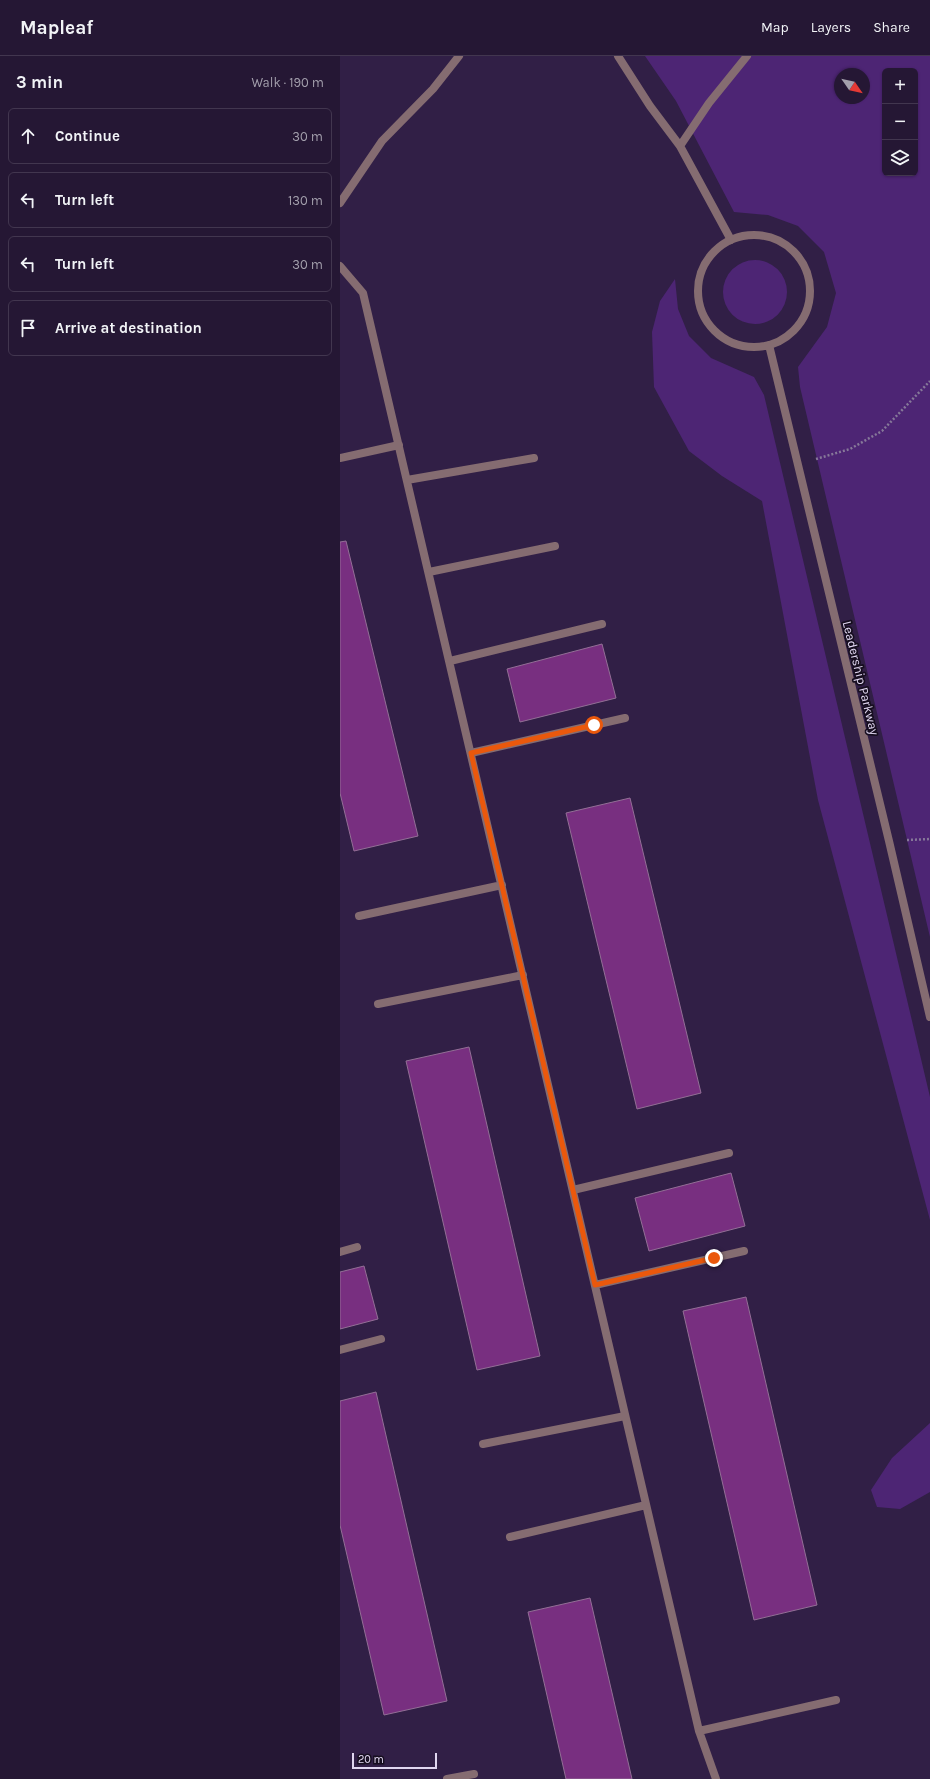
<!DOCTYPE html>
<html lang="en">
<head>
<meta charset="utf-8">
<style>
  :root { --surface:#251734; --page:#2d203c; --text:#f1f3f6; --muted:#a39fac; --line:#42364f }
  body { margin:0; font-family:Karla,sans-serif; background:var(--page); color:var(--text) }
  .controls { position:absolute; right:12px; top:12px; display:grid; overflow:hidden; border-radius:6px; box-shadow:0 1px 3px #0004 }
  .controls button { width:36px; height:36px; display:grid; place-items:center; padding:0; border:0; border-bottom:1px solid var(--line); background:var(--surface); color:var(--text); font:20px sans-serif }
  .compass { position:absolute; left:494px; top:12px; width:36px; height:36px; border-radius:50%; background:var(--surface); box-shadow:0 1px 3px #0004; rotate:124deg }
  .scale { position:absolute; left:12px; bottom:10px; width:85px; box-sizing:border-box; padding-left:4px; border:2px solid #e0d6f0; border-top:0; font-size:11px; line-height:14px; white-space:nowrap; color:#e0d6f0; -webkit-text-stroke:3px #160e1f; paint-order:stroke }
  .stop { position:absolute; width:12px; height:12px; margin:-9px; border:3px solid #ea580c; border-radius:50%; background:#fff }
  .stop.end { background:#ea580c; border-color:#fff; box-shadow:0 1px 4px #0008 }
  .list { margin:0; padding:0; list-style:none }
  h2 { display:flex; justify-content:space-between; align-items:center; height:52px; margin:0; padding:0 16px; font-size:17px }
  h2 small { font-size:13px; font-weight:400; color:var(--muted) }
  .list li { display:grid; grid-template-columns:26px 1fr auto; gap:12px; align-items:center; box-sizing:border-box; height:56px; margin:0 8px 8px; padding:0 8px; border:1px solid var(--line); border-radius:6px }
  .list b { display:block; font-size:15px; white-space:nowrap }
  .list em { font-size:13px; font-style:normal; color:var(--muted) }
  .icon { flex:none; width:22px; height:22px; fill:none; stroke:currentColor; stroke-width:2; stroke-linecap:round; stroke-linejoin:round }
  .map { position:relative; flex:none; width:590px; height:1723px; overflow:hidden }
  header { display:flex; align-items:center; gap:24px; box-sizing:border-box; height:56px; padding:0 20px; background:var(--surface); border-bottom:1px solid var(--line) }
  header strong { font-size:19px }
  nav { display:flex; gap:22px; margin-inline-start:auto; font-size:14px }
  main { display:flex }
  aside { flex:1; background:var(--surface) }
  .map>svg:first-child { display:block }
</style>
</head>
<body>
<header>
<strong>Mapleaf</strong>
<nav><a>Map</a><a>Layers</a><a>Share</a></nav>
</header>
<main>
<aside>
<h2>3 min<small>Walk · 190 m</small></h2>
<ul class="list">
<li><svg class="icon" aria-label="ahead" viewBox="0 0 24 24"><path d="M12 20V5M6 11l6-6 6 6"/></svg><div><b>Continue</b></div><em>30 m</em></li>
<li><svg class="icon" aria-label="left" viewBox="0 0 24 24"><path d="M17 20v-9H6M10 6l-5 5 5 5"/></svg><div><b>Turn left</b></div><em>130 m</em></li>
<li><svg class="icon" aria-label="left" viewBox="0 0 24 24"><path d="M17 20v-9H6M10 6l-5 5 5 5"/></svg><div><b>Turn left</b></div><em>30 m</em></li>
<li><svg class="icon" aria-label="arrive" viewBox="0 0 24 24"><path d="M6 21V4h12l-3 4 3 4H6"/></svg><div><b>Arrive at destination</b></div></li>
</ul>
</aside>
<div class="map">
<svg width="590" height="1723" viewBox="0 0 590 1723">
  <rect width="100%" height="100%" fill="#311f46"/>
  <path fill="#4d2574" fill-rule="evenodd" d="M305,0H590V881L460,331L458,311L487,271L496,237L484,196L458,170L428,159L394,156L336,45ZM545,15H575V117H545ZM500,18H524V42H500Z
    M383 236a32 32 0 1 1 64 0a32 32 0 1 1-64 0Z
    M335,223L338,253L349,280L371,302L414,321L424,339L590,1041V1164L478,744L422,445L382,420L349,395L314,331L312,276L320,245Z
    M590,1367V1436L560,1453L537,1451L531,1434L552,1402Z"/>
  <path fill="#782f80" stroke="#936f96" d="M6,485L78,780L14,795L0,737V486Z
    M262,588L276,642L180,666L167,613Z
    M290,742L361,1037L297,1053L226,757Z
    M129,991L200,1300L137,1314L66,1005Z
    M391,1117L405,1170L309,1195L295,1142Z
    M24,1210L38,1263L0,1273V1216Z
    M406,1241L477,1549L414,1564L343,1255Z
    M36,1336L107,1645L44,1659L0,1469V1345Z
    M250,1542L292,1723H226L188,1556Z"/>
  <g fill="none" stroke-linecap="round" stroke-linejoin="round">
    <path stroke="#867899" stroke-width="2.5" stroke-dasharray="2 2" stroke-linecap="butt" d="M476,403L510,393L542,375L590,325
      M567,784L590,783"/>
    <path stroke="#856c71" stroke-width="8" d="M278,0L310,50L340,90L391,184
      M340,90L369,47L407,0
      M0,147L42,85L93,33L119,0
      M0,210L23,237L359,1675L376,1723
      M0,402L59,389
      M67,424L194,402
      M89,516L215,490
      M110,605L262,568
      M131,697L285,662
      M19,860L162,829
      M38,948L183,919
      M233,1134L389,1097
      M0,1196L17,1191
      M255,1229L404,1195
      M0,1294L41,1283
      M143,1388L285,1360
      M170,1481L306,1449
      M359,1675L496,1644
      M107,1723L134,1718"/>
    <path stroke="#856c71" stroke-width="8" d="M358 235a56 56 0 1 1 112 0a56 56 0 1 1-112 0Z
      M429,289L549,785L590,961"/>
  </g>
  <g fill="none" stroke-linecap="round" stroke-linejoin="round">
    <path stroke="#ea580c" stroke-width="5" d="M254,669L131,697L255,1229L374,1202"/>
  </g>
  <g text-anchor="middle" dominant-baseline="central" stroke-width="3.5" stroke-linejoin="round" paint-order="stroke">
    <g font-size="13" fill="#e0d6f0" stroke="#160e1f">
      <text transform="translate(521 622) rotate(76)">Leadership Parkway</text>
    </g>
  </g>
</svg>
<div class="controls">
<button>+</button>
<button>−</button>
<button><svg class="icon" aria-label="layers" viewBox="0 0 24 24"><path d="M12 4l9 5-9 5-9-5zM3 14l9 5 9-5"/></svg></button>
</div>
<svg class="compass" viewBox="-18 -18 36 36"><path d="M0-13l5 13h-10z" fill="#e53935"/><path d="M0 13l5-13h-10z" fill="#a39fac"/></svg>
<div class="scale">20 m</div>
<div class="stop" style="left:254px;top:669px"></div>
<div class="stop end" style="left:374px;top:1202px"></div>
</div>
</main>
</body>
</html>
